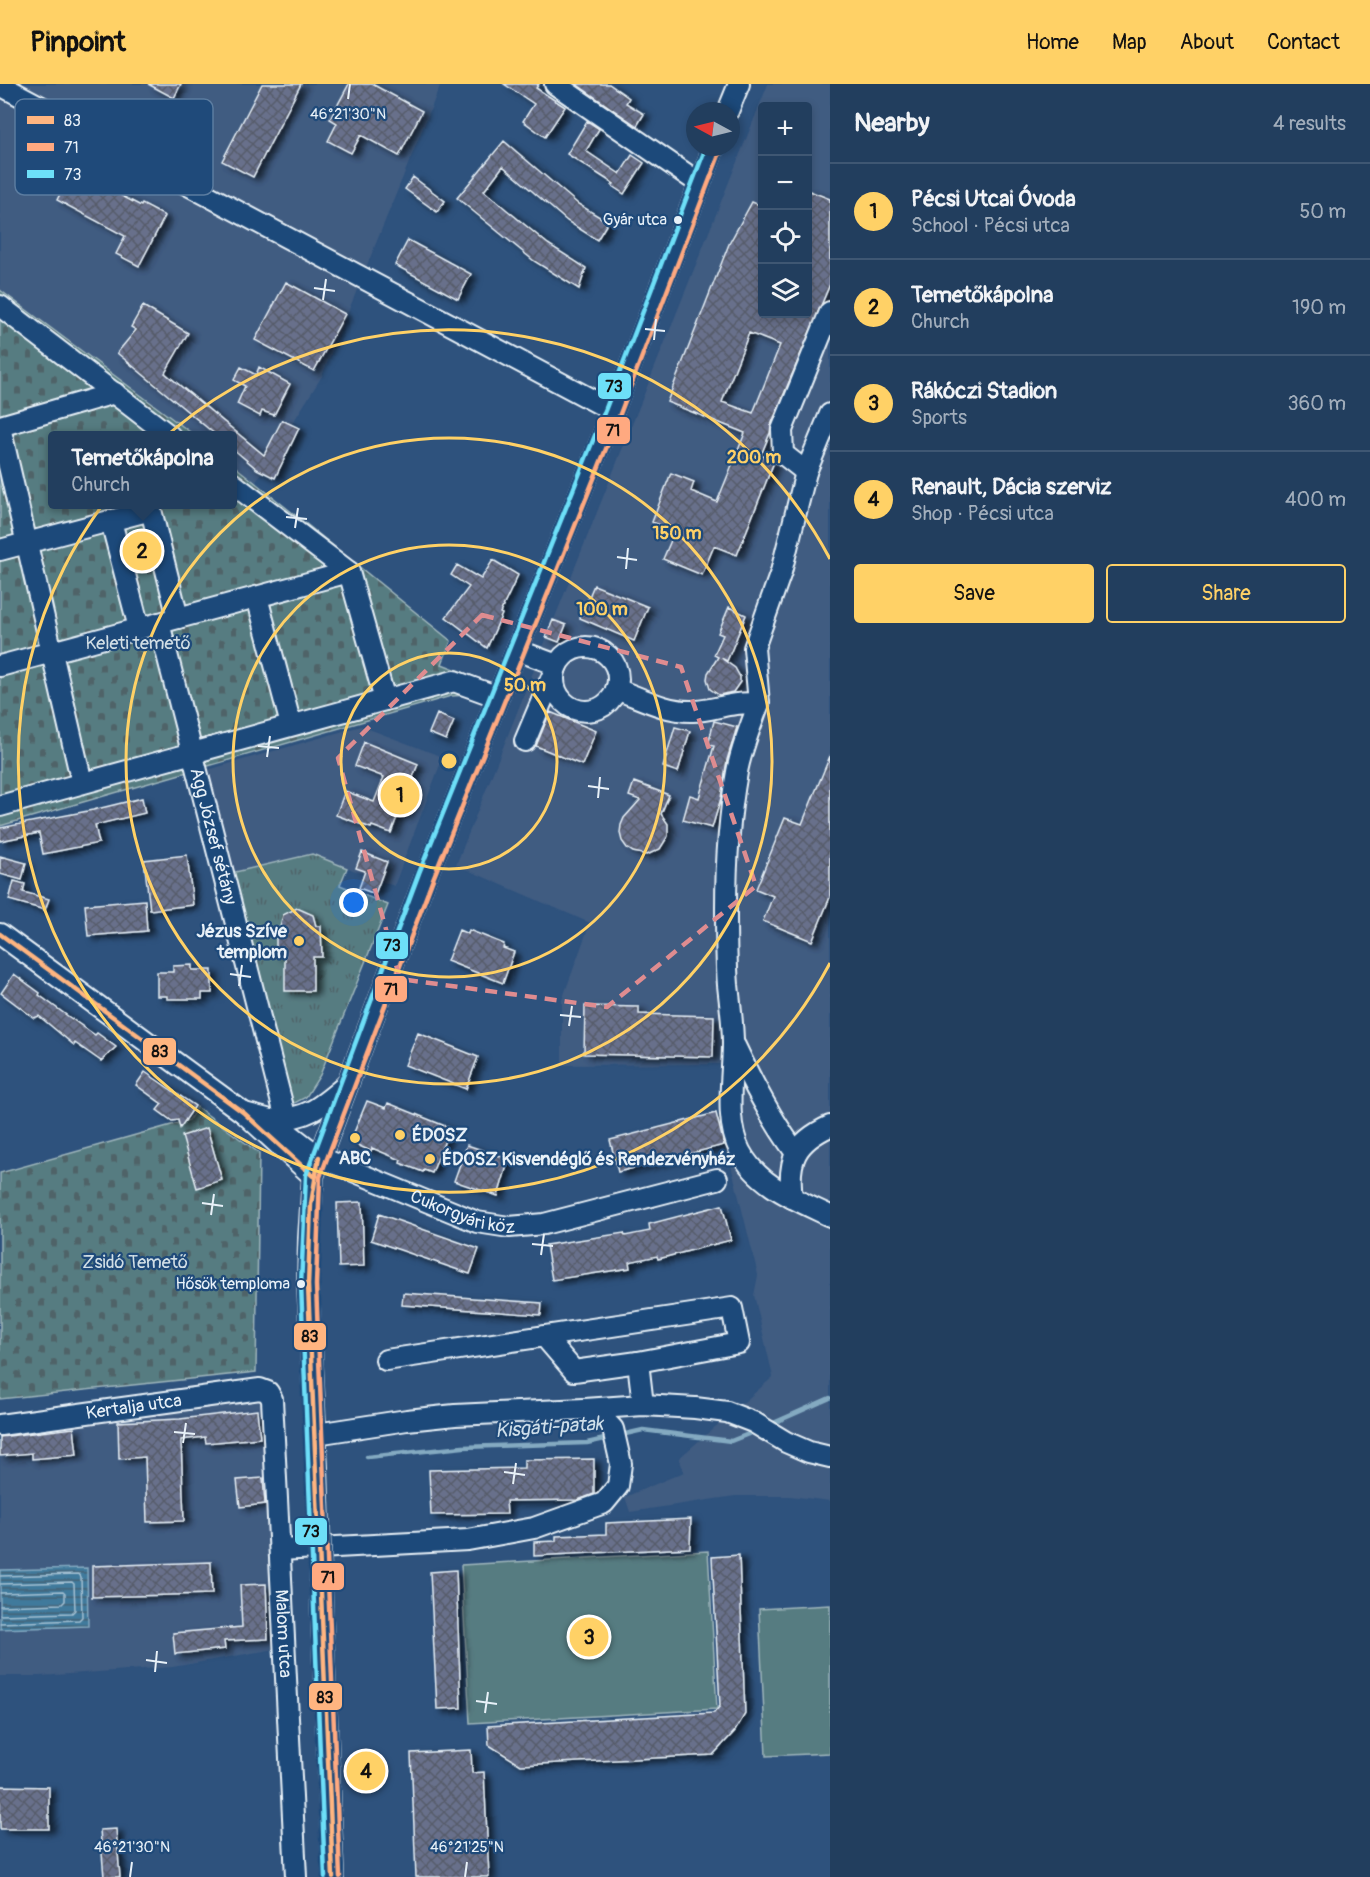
<!DOCTYPE html>
<html lang="en">
<head>
<meta charset="utf-8">
<style>
  :root { --surface:#223e5e; --page:#2a4564; --text:#f1f3f6; --muted:#a2aebc; --line:#3f5773; --accent:#ffd166 }
  body { margin:0; font-family:Pangolin,sans-serif; background:var(--page); color:var(--text) }
  .controls { position:absolute; right:18px; top:18px; display:grid; overflow:hidden; border-radius:6px; box-shadow:0 3px 9px #0003 }
  .controls button { width:54px; height:54px; display:grid; place-items:center; padding:0; border:0; border-bottom:2px solid var(--line); background:var(--surface); color:var(--text); font:30px sans-serif }
  .compass { position:absolute; left:686px; top:18px; width:54px; height:54px; border-radius:50%; background:var(--surface); box-shadow:0 3px 9px #0003; rotate:277deg }
  .you { position:absolute; left:354px; top:819px; width:21px; height:21px; margin:-15px; border:4px solid #fff; border-radius:50%; background:#1a73e8; box-shadow:0 0 0 9px #1a73e833 }
  .badge { display:grid; place-items:center; width:39px; height:39px; border-radius:50%; background:var(--accent); color:#111; font-size:20px; font-weight:700 }
  .pin { position:absolute; translate:-50% -50%; border:3px solid #fff; box-shadow:0 2px 6px #0006 }
  .popup { position:absolute; left:48px; top:347px; width:189px; height:78px; box-sizing:border-box; display:grid; place-content:center; border-radius:6px; background:var(--surface); filter:drop-shadow(0 2px 4px #0005); font-size:20px; white-space:nowrap; color:var(--muted) }
  .popup b { font-size:22px; color:var(--text) }
  .popup::after { content:''; position:absolute; left:50%; top:100%; margin-left:-12px; border:12px solid transparent; border-top-color:var(--surface) }
  .list { margin:0; padding:0; list-style:none }
  h2 { display:flex; justify-content:space-between; align-items:center; height:78px; margin:0; padding:0 24px; font-size:26px }
  h2 small { font-size:20px; font-weight:400; color:var(--muted) }
  .list li { display:grid; grid-template-columns:39px 1fr auto; gap:18px; align-items:center; box-sizing:border-box; height:96px; padding:0 24px; border-top:2px solid var(--line) }
  .list b { display:block; font-size:22px; white-space:nowrap }
  .list p { margin:0; font-size:20px; white-space:nowrap; color:var(--muted) }
  .list em { font-size:20px; font-style:normal; color:var(--muted) }
  .actions { display:flex; gap:12px; padding:18px 24px }
  .actions a { flex:1; padding:14px 0; border:2px solid var(--accent); border-radius:6px; text-align:center; font-size:21px; color:var(--accent) }
  .actions .main { background:var(--accent); color:#111 }
  .icon { flex:none; width:33px; height:33px; fill:none; stroke:currentColor; stroke-width:2; stroke-linecap:round; stroke-linejoin:round }
  .map { position:relative; flex:none; width:830px; height:1793px; overflow:hidden }
  header { display:flex; align-items:center; gap:36px; box-sizing:border-box; height:84px; padding:0 30px; background:var(--accent); color:#111 }
  header strong { font-size:28px }
  nav { display:flex; gap:33px; margin-inline-start:auto; font-size:21px }
  main { display:flex }
  aside { flex:1; background:var(--surface) }
  .map>svg:first-child { display:block }
</style>
</head>
<body>
<header>
<strong>Pinpoint</strong>
<nav><a>Home</a><a>Map</a><a>About</a><a>Contact</a></nav>
</header>
<main>
<div class="map">
<svg width="830" height="1793" viewBox="0 0 830 1793">
  <defs>
    <pattern id="cemetery-stones" width="16" height="16" patternUnits="userSpaceOnUse" patternTransform="scale(1.5)"><rect width="16" height="16" fill="#567b81"/><path d="M2 7V4a2 2 0 0 1 4 0v3zM10 15v-3a2 2 0 0 1 4 0v3z" fill="#4f6468"/></pattern>
    <pattern id="park-tufts" width="24" height="20" patternUnits="userSpaceOnUse" patternTransform="scale(1.5)"><rect width="24" height="20" fill="#567b81"/><path d="M3 7l-1-3M5 7V3M7 7l1-3M15 17l-1-3M17 17v-4M19 17l1-3" fill="none" stroke="#4f6468"/></pattern>
    <pattern id="water-rules" width="6" height="5" patternUnits="userSpaceOnUse" patternTransform="scale(1.5)"><rect width="6" height="5" fill="#417a9c"/><path d="M0 2.5h6" fill="none" stroke="#446173"/></pattern>
    <pattern id="building-cross-hatch" width="8" height="8" patternUnits="userSpaceOnUse" patternTransform="scale(1.5)"><rect width="8" height="8" fill="#68708b"/><path d="M0 0l8 8M0 8l8-8" fill="none" stroke="#575c6a"/></pattern>
    <filter id="shadow"><feDropShadow dx="6" dy="3.5" stdDeviation="3" flood-color="#0009"/></filter>
  </defs>
  <rect width="100%" height="100%" fill="#2e527d"/>
  <filter id="ink" filterUnits="userSpaceOnUse"><feTurbulence type="fractalNoise" baseFrequency=".0167" numOctaves="2"/><feDisplacementMap in="SourceGraphic" scale="12" xChannelSelector="R" yChannelSelector="G"/><feConvolveMatrix kernelMatrix="1 2 1 2 8 2 1 2 1" color-interpolation-filters="sRGB"/></filter>
  <g filter="url(#ink)">
    <path fill="#3f5b81" fill-rule="evenodd" d="M0,0H436L440,2L322,292L256,398L232,380V352L194,351L0,206Z
      M768,0H830V1417L790,1412H735L630,1428L625,1413L684,1388L679,1374L773,1293L754,1211L758,1191L727,1065L722,1026L720,980L562,981V916L590,839L456,781ZM762,22H808V230H762Z
      M361,642L443,673L394,802L312,770L231,789L204,687Z
      M261,1317L275,1565L173,1583L40,1592H0V1349Z"/>
    <path fill="#567b81" stroke="#9fb6bc" stroke-width="1.5" d="M708,1467L717,1625L470,1639L461,1481Z
      M830,1521V1669L766,1672L759,1525Z"/>
    <path fill="url(#cemetery-stones)" stroke="#9fb6bc" stroke-width="1.5" d="M0,206L194,351L52,352V420H232V380L451,557L442,580L475,593L469,611L451,612L0,742Z
      M197,1023L259,1069L256,1288L0,1315V1089L189,1036Z"/>
    <path fill="url(#park-tufts)" stroke="#9fb6bc" stroke-width="1.5" d="M312,770L347,784L340,801L388,821L320,991L306,1013L289,1022L231,789Z"/>
    <path fill="url(#water-rules)" stroke="#84aac1" stroke-width="1.5" d="M87,1484L88,1542L0,1545V1486Z"/>
    <g fill="none" stroke-linecap="round" stroke-linejoin="round">
      <path stroke="#a5c1d3" stroke-width="1.5" d="M0,1492L79,1490L81,1493L82,1533L79,1536L0,1539
        M0,1500L72,1498L74,1500L75,1526L72,1529L0,1531
        M0,1509L63,1507L65,1509V1517L62,1520L0,1522"/>
      <path stroke="#84aac1" stroke-width="4.5" d="M769,1341L830,1314
        M621,1351L643,1346L731,1357L756,1347
        M367,1373L463,1363L587,1359L609,1354"/>
    </g>
    <path fill="url(#building-cross-hatch)" stroke="#e8f1f8" stroke-width="1.5" fill-rule="evenodd" filter="url(#shadow)" d="M148,0H181L174,14Z
      M262,0H301L253,93L222,77Z
      M349,0H372L422,27L399,72L361,51L351,69L328,57L337,39L330,35Z
      M504,0H539L536,4L565,23L545,53L523,37L534,20Z
      M576,0H609L629,14L626,19L644,30L637,42Z
      M587,37L599,45L586,67L620,90L632,71L644,79L624,110L612,102L614,100L567,70Z
      M46,55L59,62L45,90L32,83Z
      M504,57L578,120L608,138L597,156L567,137L503,82L484,107L548,160L586,184L579,205L534,177L457,114Z
      M72,86L141,122L142,120L165,132L139,182L116,170L125,152L57,116Z
      M413,93L445,117L437,128L405,105Z
      M807,106L830,115V200L771,341L770,349L761,371L774,378L737,471L714,462L702,491L663,475L675,447L652,438L671,389L694,398L691,407L717,418L745,349L667,318L729,160L752,118L762,122V230H807ZM749,249L780,261L753,329L722,318Z
      M408,156L471,190L458,215L395,181Z
      M286,198L345,230L314,287L255,256Z
      M143,222L188,249L165,289L264,371L282,336L299,344L275,394L257,385L232,364V351H216L117,269L136,246L131,243Z
      M241,283L256,291L259,283L290,300L274,331L262,327L260,332L237,320L245,302L234,296Z
      M140,445L144,448L151,476L137,480L131,453L134,447Z
      M493,476L518,491L500,529L502,530L487,564L446,533L469,503L451,491L457,481L481,495Z
      M594,501L648,523L634,557L580,534Z
      M729,523L746,531L727,577L721,574L735,584L740,593V598L733,608L719,611L710,605L707,595L708,589L718,573L714,571L723,551L718,549Z
      M553,536L566,541L559,558L546,553Z
      M550,628L596,647L582,681L536,662Z
      M437,630L454,637L446,656L429,649Z
      M714,637L737,643L727,676L721,714L712,744L683,736L690,711L699,714L714,662L708,661Z
      M675,643L690,647L678,688L663,683Z
      M364,658L418,680L410,701L415,703L405,730L399,728L391,749L372,742L371,744L336,731L345,707L374,718L384,693L355,682Z
      M830,672V813L812,857L763,837L773,812L756,805L785,734L802,740Z
      M634,698L669,711L661,730L668,740V752L660,765L647,771L633,768L627,764L622,757L620,749L621,741L624,734L640,716L629,712Z
      M142,714L145,729L95,741L99,759L43,770L39,749L0,757V744L93,726Z
      M362,768L387,778L375,810L359,804L365,787L356,784Z
      M187,771L193,821L150,826L144,776Z
      M0,772L26,779L22,796L0,790Z
      M14,797L25,800L23,808L49,815L45,826L9,816Z
      M145,816L147,847L88,852L85,821Z
      M297,824L313,831L316,842H321L322,873H313V907H285V871H276V844H280L283,831Z
      M459,846L468,850L469,846L504,860L503,864L514,868L503,899L447,877Z
      M192,881V886H212V909H202V915H167V912H157V888H173V882Z
      M14,890L40,909L39,911L69,933L95,951L97,949L116,963L101,977L75,959L74,961L39,932L34,934L1,909Z
      M585,922L639,923V930L714,932L713,973L584,970Z
      M418,949L478,973L466,1005L405,981Z
      M145,988L195,1022L180,1044L178,1036L172,1037L157,1026L162,1020L136,1001Z
      M367,1017L386,1024L388,1019L450,1044L432,1089L424,1086L423,1088L400,1079L401,1076L372,1064L371,1067L350,1058Z
      M716,1029L724,1061L618,1088L610,1056Z
      M207,1044L222,1096L197,1104L182,1052Z
      M467,1061L509,1075L498,1112L454,1097Z
      M362,1118L364,1182L339,1183L337,1119Z
      M722,1121L731,1156L658,1175L657,1172L629,1178L630,1184L552,1196L546,1161L624,1149L625,1152L650,1147L649,1140Z
      M379,1130L479,1165L470,1190L371,1156Z
      M403,1209L542,1219L541,1231L402,1221Z
      M257,1326L260,1354L206,1359L205,1353L181,1356L184,1437L147,1438L145,1373L119,1375L118,1338L180,1335Z
      M74,1344L77,1371L32,1375V1369L0,1372V1353Z
      M594,1375V1410L578,1416L506,1417L507,1430L431,1431L429,1386L524,1384V1376Z
      M263,1394L265,1420L240,1423L237,1396Z
      M691,1435L690,1464L534,1472V1458L556,1457V1452L606,1450V1439Z
      M739,1471L745,1630L735,1647L713,1671L521,1681L489,1661L488,1642L714,1629L720,1622L712,1473Z
      M211,1478L212,1510L92,1513V1482Z
      M456,1486L461,1624L437,1625L430,1488Z
      M266,1500L268,1555L224,1557L225,1565L175,1570L173,1549L242,1543L240,1501Z
      M471,1666L472,1689L484,1688L489,1793H416L411,1669Z
      M0,1702L49,1703V1745H0Z
      M116,1745L120,1793H104L100,1746Z"/>
    <g fill="none" stroke-linecap="round" stroke-linejoin="round">
      <g stroke="#e8f1f8" stroke-width="24">
        <g id="minor">
          <path d="M555,0L699,99"/>
          <path d="M0,1L613,327"/>
          <path d="M728,27L739,0"/>
          <path d="M0,222L170,352"/>
          <path d="M0,342L115,309"/>
          <path d="M0,343L82,699"/>
          <path d="M806,388L783,370L782,346L830,228"/>
          <path d="M232,399L349,488L385,616"/>
          <path d="M111,437L139,544"/>
          <path d="M0,466L151,426L178,534"/>
          <path d="M257,513L291,641"/>
          <path id="s1" d="M159,539L286,1035"/>
          <circle cx="586" cy="595" r="32"/>
          <path d="M517,566L557,581L525,657"/>
          <path d="M0,582L349,488"/>
          <path d="M616,605C641,614 666,628 693,627C706,627 718,623 730,621C739,619 749,619 759,619C751,641 741,665 737,688C729,732 726,779 726,824C726,849 726,875 728,901C730,920 733,940 733,959C733,994 724,1035 740,1067C758,1102 797,1116 830,1132"/>
          <path d="M759,619L754,564L781,488L806,388L830,330"/>
          <path d="M0,722L454,597L498,613"/>
          <path d="M0,850L244,1029L313,1092"/>
          <path d="M735,962C753,1000 771,1035 796,1069"/>
          <path id="s2" d="M244,1029L271,1036L319,1073L477,1138L509,1143L544,1140L717,1095"/>
          <path d="M273,1036C308,1034 319,1024 345,1002"/>
          <path d="M792,1114C787,1076 795,1058 830,1042"/>
          <path d="M544,1252L574,1287L638,1278"/>
          <path d="M386,1276L732,1224L739,1259L638,1278L643,1321"/>
          <path d="M585,1325L643,1321L695,1324L727,1328L753,1338L786,1358L809,1368L830,1373"/>
          <path id="s3" d="M0,1341L260,1305L268,1308L272,1315L296,1793"/>
          <path d="M317,1383L308,1201L309,1154L313,1092L426,792L613,327L714,63"/>
          <path d="M280,1466L468,1456L534,1444L604,1419L618,1402L621,1380L613,1345L601,1332L584,1325L455,1331L407,1336L316,1350"/>
          <path d="M322,1534L333,1793"/>
        </g>
      </g>
      <use href="#minor" stroke="#1f4a7a" stroke-width="20"/>
      <g stroke="#e8f1f8" stroke-width="24" stroke-linecap="butt">
        <path id="minor-bridge" d="M317,1383L322,1534"/>
      </g>
      <use href="#minor-bridge" stroke="#1f4a7a" stroke-width="20"/>
      <g stroke="#1f4a7a" stroke-width="9">
        <path id="bus-1" d="M0,850L244,1029L313,1092
          M319,1073L311,1120L308,1201L333,1793"/>
      </g>
      <g stroke="#1f4a7a" stroke-width="9">
        <path id="bus-2" d="M340,1793L316,1201L320,1093L433,795L620,330L721,66"/>
      </g>
      <g stroke="#1f4a7a" stroke-width="9">
        <path id="bus-3" d="M325,1793L301,1201L306,1091L419,789L606,324L706,63"/>
      </g>
      <use href="#bus-1" stroke="#ffb580" stroke-width="4.5"/>
      <use href="#bus-2" stroke="#ffa980" stroke-width="4.5"/>
      <use href="#bus-3" stroke="#6ddff8" stroke-width="4.5"/>
    </g>
  </g>
  <path fill="none" stroke="#df8c90" stroke-width="4.5" stroke-dasharray="12 8" stroke-linejoin="round" d="M482,531L681,583L756,802L607,923L400,895L338,674Z"/>
  <path fill="none" stroke="#e8f1f8" stroke-width="2" d="M348,15L350,0M314,204L335,207M323,216L326,195M645,245L665,247M654,256L656,235M286,433L307,435M295,444L298,424M617,473L637,476M626,485L628,464M258,662L279,664M267,673L270,652M588,702L609,705M598,714L600,693M230,890L251,893M239,902L242,881M560,931L581,933M569,942L572,922M202,1119L223,1122M211,1131L214,1110M532,1160L553,1162M541,1171L544,1150M174,1348L195,1350M183,1359L186,1339M504,1388L525,1391M513,1400L516,1379M146,1576L167,1579M155,1588L157,1567M476,1617L497,1620M485,1629L488,1608M130,1793L132,1778M465,1793L467,1778"/>
  <g fill="none" stroke="#ffd166" stroke-width="3">
    <circle cx="449" cy="677" r="108"/>
    <circle cx="449" cy="677" r="216"/>
    <circle cx="449" cy="677" r="323"/>
    <path d="M830 879A431 431 0 1 1 830 475"/>
  </g>
  <g fill="#e8f1f8" stroke="#1f4a7a" stroke-width="2">
    <circle cx="678" cy="136" r="5"/>
    <circle cx="301" cy="1200" r="5"/>
  </g>
  <g fill="#ffd166" stroke="#1f4a7a" stroke-width="2">
    <circle cx="299" cy="857" r="6"/>
    <circle cx="400" cy="1051" r="6"/>
    <circle cx="355" cy="1054" r="6"/>
    <circle cx="430" cy="1075" r="6"/>
  </g>
  <g text-anchor="middle" dominant-baseline="central" stroke-width="4.5" stroke-linejoin="round" paint-order="stroke">
    <g font-size="16" fill="#e8f1f8" stroke="#1f4a7a" text-anchor="end">
      <text x="667" y="136">Gyár utca</text>
      <text x="290" y="1200">Hősök temploma</text>
    </g>
    <g font-size="18" fill="#d2dfe6" stroke="#1f4a7a">
      <text x="138" y="559">Keleti temető</text>
      <text x="135" y="1178">Zsidó Temető</text>
    </g>
    <g font-size="18" fill="#e8f1f8" stroke="#1f4a7a">
      <text stroke="none"><textPath href="#s1" startOffset="220">Agg József sétány</textPath></text>
      <text stroke="none"><textPath href="#s2" startOffset="243">Cukorgyári köz</textPath></text>
      <text stroke="none"><textPath href="#s3" startOffset="135">Kertalja utca</textPath></text>
      <text stroke="none"><textPath href="#s3" startOffset="514">Malom utca</textPath></text>
    </g>
    <g font-size="18" font-weight="bold" fill="#e8f1f8" stroke="#1f4a7a" text-anchor="start">
      <text x="287" y="847" text-anchor="end">Jézus Szíve<tspan x="287" dy="21">templom</tspan></text>
      <text x="412" y="1051">ÉDOSZ</text>
      <text x="355" y="1074" text-anchor="middle">ABC</text>
      <text x="442" y="1075">ÉDOSZ Kisvendéglő és Rendezvényház</text>
    </g>
    <g font-size="20" font-style="italic" fill="#cfdfea" stroke="#1f4a7a">
      <text transform="translate(549 1343) rotate(-4)">Kisgáti-patak</text>
    </g>
  </g>
  <rect x="15" y="15" width="198" height="96" rx="9" fill="#1f4a7a" stroke="#5b7ca0" stroke-width="1.5"/>
  <rect x="27" y="32" width="27" height="8" fill="#ffb580"/>
  <rect x="27" y="59" width="27" height="8" fill="#ffa980"/>
  <rect x="27" y="86" width="27" height="8" fill="#6ddff8"/>
  <g font-size="16" fill="#e8f1f8">
    <text x="64" y="42">83</text>
    <text x="64" y="69">71</text>
    <text x="64" y="96">73</text>
  </g>
  <g font-size="15" text-anchor="middle" fill="#e8f1f8" stroke="#1f4a7a" stroke-width="4.5" stroke-linejoin="round" paint-order="stroke">
    <text x="348" y="35">46°21'30"N</text>
    <text x="132" y="1768">46°21'30"N</text>
    <text x="467" y="1768">46°21'25"N</text>
  </g>
  <circle cx="449" cy="677" r="9" fill="#ffd166" stroke="#1f4a7a" stroke-width="3"/>
  <g font-size="18" text-anchor="middle" font-weight="bold" fill="#ffd166" stroke="#1f4a7a" stroke-width="4.5" stroke-linejoin="round" paint-order="stroke">
    <text x="754" y="379">200 m</text>
    <text x="677" y="455">150 m</text>
    <text x="602" y="531">100 m</text>
    <text x="525" y="607">50 m</text>
  </g>
  <g stroke="#1f4a7a" stroke-width="2">
    <rect x="597" y="288" width="35" height="28" rx="6" fill="#6ddff8"/>
    <rect x="596" y="332" width="35" height="29" rx="6" fill="#ffa980"/>
    <rect x="375" y="847" width="34" height="29" rx="6" fill="#6ddff8"/>
    <rect x="374" y="891" width="34" height="28" rx="6" fill="#ffa980"/>
    <rect x="142" y="953" width="35" height="29" rx="6" fill="#ffb580"/>
    <rect x="293" y="1238" width="34" height="29" rx="6" fill="#ffb580"/>
    <rect x="294" y="1433" width="34" height="29" rx="6" fill="#6ddff8"/>
    <rect x="311" y="1478" width="34" height="29" rx="6" fill="#ffa980"/>
    <rect x="308" y="1598" width="35" height="29" rx="6" fill="#ffb580"/>
  </g>
  <g font-size="16" text-anchor="middle" font-weight="bold" fill="#111">
    <text x="614" y="308">73</text>
    <text x="613" y="352">71</text>
    <text x="392" y="867">73</text>
    <text x="391" y="911">71</text>
    <text x="160" y="973">83</text>
    <text x="310" y="1258">83</text>
    <text x="311" y="1453">73</text>
    <text x="328" y="1499">71</text>
    <text x="325" y="1619">83</text>
  </g>
</svg>
<div class="controls">
<button>+</button>
<button>−</button>
<button><svg class="icon" aria-label="locate" viewBox="0 0 24 24"><circle cx="12" cy="12" r="6"/><path d="M12 2v4M12 18v4M2 12h4M18 12h4"/></svg></button>
<button><svg class="icon" aria-label="layers" viewBox="0 0 24 24"><path d="M12 4l9 5-9 5-9-5zM3 14l9 5 9-5"/></svg></button>
</div>
<svg class="compass" viewBox="-18 -18 36 36"><path d="M0-13l5 13h-10z" fill="#e53935"/><path d="M0 13l5-13h-10z" fill="#a2aebc"/></svg>
<div class="you"></div>
<div class="pin badge" style="left:400px;top:711px">1</div>
<div class="pin badge" style="left:142px;top:467px">2</div>
<div class="popup"><b>Temetőkápolna</b>Church</div>
<div class="pin badge" style="left:589px;top:1553px">3</div>
<div class="pin badge" style="left:366px;top:1687px">4</div>
</div>
<aside>
<h2>Nearby<small>4 results</small></h2>
<ul class="list">
<li><span class="badge">1</span><div><b>Pécsi Utcai Óvoda</b><p>School · Pécsi utca</p></div><em>50 m</em></li>
<li><span class="badge">2</span><div><b>Temetőkápolna</b><p>Church</p></div><em>190 m</em></li>
<li><span class="badge">3</span><div><b>Rákóczi Stadion</b><p>Sports</p></div><em>360 m</em></li>
<li><span class="badge">4</span><div><b>Renault, Dácia szerviz</b><p>Shop · Pécsi utca</p></div><em>400 m</em></li>
</ul>
<div class="actions"><a class="main">Save</a><a>Share</a></div>
</aside>
</main>
</body>
</html>
